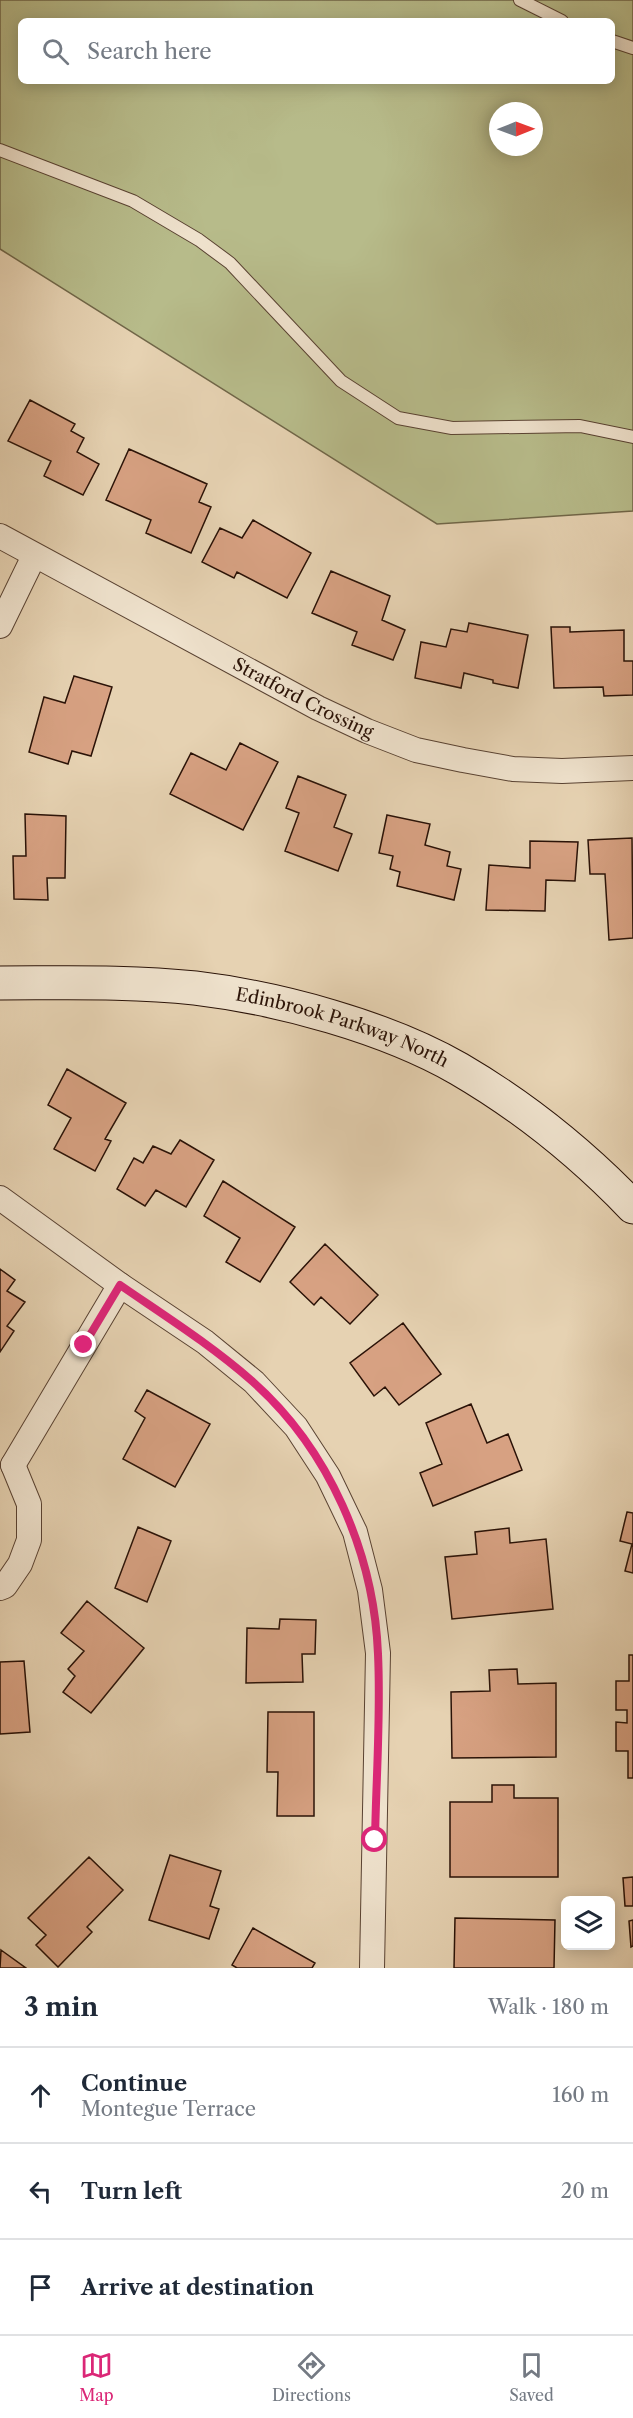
<!DOCTYPE html>
<html lang="en">
<head>
<meta charset="utf-8">
<style>
  :root { --surface:#fff; --page:#f2f2f3; --text:#1f2937; --muted:#747a83; --line:#e0e1e3; --accent:#db2777 }
  body { margin:0; font-family:"Libre Caslon Text",serif; background:var(--page); color:var(--text) }
  .controls { position:absolute; right:18px; bottom:18px; display:grid; overflow:hidden; border-radius:9px; box-shadow:0 3px 15px #0003 }
  .controls button { width:54px; height:54px; display:grid; place-items:center; padding:0; border:0; border-bottom:2px solid var(--line); background:var(--surface); color:var(--text); font:30px sans-serif }
  .compass { position:absolute; left:489px; top:102px; width:54px; height:54px; border-radius:50%; background:var(--surface); box-shadow:0 3px 15px #0003; rotate:89deg }
  .stop { position:absolute; width:18px; height:18px; margin:-14px; border:4px solid #db2777; border-radius:50%; background:#fff }
  .stop.end { background:#db2777; border-color:#fff; box-shadow:0 2px 6px #0008 }
  .list { margin:0; padding:0; list-style:none }
  h2 { display:flex; justify-content:space-between; align-items:center; height:78px; margin:0; padding:0 24px; font-size:26px }
  h2 small { font-size:20px; font-weight:400; color:var(--muted) }
  .list li { display:grid; grid-template-columns:39px 1fr auto; gap:18px; align-items:center; box-sizing:border-box; height:96px; padding:0 24px; border-top:2px solid var(--line) }
  .list b { display:block; font-size:22px; white-space:nowrap }
  .list p { margin:0; font-size:20px; white-space:nowrap; color:var(--muted) }
  .list em { font-size:20px; font-style:normal; color:var(--muted) }
  .icon { flex:none; width:33px; height:33px; fill:none; stroke:currentColor; stroke-width:2; stroke-linecap:round; stroke-linejoin:round }
  .map { position:relative; flex:none; width:633px; height:1968px; overflow:hidden }
  .search { position:absolute; background:var(--surface); box-shadow:0 3px 15px #0003; left:18px; right:18px; top:18px; height:66px; display:flex; align-items:center; gap:15px; box-sizing:border-box; padding:0 21px; border-radius:9px; color:var(--muted); font-size:22px }
  .sheet { height:366px; background:var(--surface) }
  nav { display:flex; justify-content:space-around; align-items:center; box-sizing:border-box; height:84px; border-top:2px solid var(--line); background:var(--surface); font-size:16px; color:var(--muted) }
  nav a { display:grid; justify-items:center; gap:3px }
  nav .on { color:var(--accent) }
  .map>svg:first-child { display:block }
</style>
</head>
<body>
<div class="map">
<svg width="633" height="1968" viewBox="0 0 633 1968">
  <rect width="100%" height="100%" fill="#e6d2b2"/>
  <filter id="stains"><feTurbulence type="fractalNoise" baseFrequency=".00333" numOctaves="4"/><feColorMatrix values="0 0 0 0 .2 0 0 0 0 .09 0 0 0 0 .02 0 0 0 .5 -.17"/></filter>
  <radialGradient id="worn" r=".72"><stop offset=".6" stop-color="#630" stop-opacity="0"/><stop offset="1" stop-color="#630" stop-opacity=".3"/></radialGradient>
  <path fill="#b7bb8a" stroke="#706648" stroke-width="1.5" fill-rule="evenodd" d="M0,0H633V511L437,524L0,249ZM21,21H612V81H21ZM498,111H534V147H498Z"/>
  <path fill="#d7a182" stroke="#2a1207" stroke-width="1.5" d="M30,400L75,424L71,431L84,438L77,452L99,464L83,495L44,476L51,461L8,441Z
    M129,449L207,484L199,502L211,507L191,553L146,533L151,520L106,500Z
    M253,520L311,553L287,598L237,572L234,578L202,562L220,528L242,538Z
    M331,571L390,596L382,620L405,630L393,660L352,645L357,632L312,613Z
    M469,623L528,635L518,688L493,683V680L464,673L461,688L415,678L421,642L446,647L451,629L467,632Z
    M551,627H570V632L624,630V661H633V695L604,696L603,687L554,688Z
    M74,676L112,687L91,756L72,751L68,764L29,752L44,697L65,703Z
    M240,743L278,762L243,830L170,794L191,753L226,770Z
    M298,776L346,795L334,827L352,834L338,871L285,851L299,813L286,808Z
    M25,814L66,816L65,878H47L48,900L14,899L13,856H26Z
    M387,815L430,824L425,845L450,852L447,866L461,869L454,900L397,886L400,872L390,869L393,856L379,853Z
    M632,838L633,938L609,940L605,874H590L588,840Z
    M530,841L578,842L575,881L546,880L545,911L486,910L489,865L530,868Z
    M67,1069L126,1103L105,1139L111,1141L95,1171L54,1149L71,1118L48,1105Z
    M180,1140L214,1160L186,1207L156,1190L145,1206L117,1189L134,1158L143,1163L153,1146L171,1154Z
    M223,1181L295,1227L260,1282L226,1262L240,1238L204,1216Z
    M325,1244L378,1295L350,1324L321,1297L314,1305L290,1282Z
    M0,1269L15,1280L7,1291L25,1302L7,1326L14,1331L0,1352Z
    M403,1323L441,1374L399,1405L385,1387L374,1396L350,1363Z
    M147,1390L210,1424L175,1487L123,1459L145,1418L135,1411Z
    M471,1404L487,1443L508,1434L522,1470L433,1506L420,1473L442,1464L426,1423Z
    M627,1512L633,1513V1573L625,1571L632,1544L620,1541Z
    M138,1527L171,1541L147,1602L115,1588Z
    M509,1528L510,1543L546,1539L553,1609L452,1619L445,1557L477,1554L475,1532Z
    M87,1601L144,1648L91,1713L63,1692L75,1676L68,1669L84,1651L61,1633Z
    M280,1619L316,1620L315,1654H302L303,1682L246,1683L247,1628L279,1629Z
    M629,1655H633V1778H628V1751H616V1722L627,1723V1710H616V1681H629Z
    M24,1661L30,1732L0,1734V1662Z
    M517,1669L518,1684L556,1683V1757L452,1758L451,1692L490,1691L489,1670Z
    M268,1712H314V1816H277L278,1772H267Z
    M492,1785H514V1798H558V1877H450V1802H492Z
    M170,1855L221,1871L210,1906L219,1909L209,1939L149,1920Z
    M89,1857L123,1890L87,1927L92,1932L58,1967L36,1945L46,1935L28,1918Z
    M633,1877V1906H625L623,1878Z
    M455,1918L555,1920L554,1968H454Z
    M633,1920V1946L631,1947L629,1921Z
    M253,1928L315,1963L312,1968H237L232,1965Z
    M1,1950L26,1968H0Z"/>
  <g fill="none" stroke-linecap="round" stroke-linejoin="round">
    <g stroke="#594232" stroke-width="14">
      <path id="lane" d="M520,0L562,21
        M612,41L633,48
        M0,150L133,201L199,240L230,263L341,381L398,418L452,428L580,426L633,437"/>
    </g>
    <g stroke="#594232" stroke-width="26">
      <g id="street">
        <path id="s1" d="M0,536L318,708L367,731L416,750L463,760L513,769L562,771L633,768"/>
        <path d="M0,626L34,556"/>
        <path d="M0,1198L120,1285L205,1342L254,1382L296,1427L328,1476L355,1532L370,1590L378,1653L372,1968"/>
        <path d="M13,1465L120,1285"/>
        <path d="M0,1588L5,1586L20,1564L29,1540V1504L13,1465"/>
      </g>
    </g>
    <g stroke="#2a1207" stroke-width="35">
      <g id="secondary">
        <path id="s2" d="M0,983C65,983 131,981 195,988C279,998 386,1027 459,1069C524,1107 581,1153 633,1207"/>
      </g>
    </g>
    <use href="#lane" stroke="#efe2cd" stroke-width="12"/>
    <use href="#street" stroke="#efe2cd" stroke-width="24"/>
    <use href="#secondary" stroke="#efe2cd" stroke-width="33"/>
  </g>
  <g fill="none" stroke-linecap="round" stroke-linejoin="round">
    <path stroke="#db2777" stroke-width="8" d="M84,1345L120,1285C165,1316 211,1345 252,1381C329,1449 374,1553 378,1654C381,1716 376,1779 375,1840"/>
  </g>
  <g text-anchor="middle" dominant-baseline="central" stroke-width="6" stroke-linejoin="round" paint-order="stroke">
    <g font-size="18" fill="#2a1207" stroke="#efe2cd">
      <text stroke="none"><textPath href="#s1" startOffset="344">Stratford Crossing</textPath></text>
      <text stroke="none"><textPath href="#s2" startOffset="348">Edinbrook Parkway North</textPath></text>
    </g>
  </g>
  <rect width="100%" height="100%" filter="url(#stains)"/>
  <rect width="100%" height="100%" fill="url(#worn)"/>
</svg>
<div class="controls">
<button><svg class="icon" aria-label="layers" viewBox="0 0 24 24"><path d="M12 4l9 5-9 5-9-5zM3 14l9 5 9-5"/></svg></button>
</div>
<svg class="compass" viewBox="-18 -18 36 36"><path d="M0-13l5 13h-10z" fill="#e53935"/><path d="M0 13l5-13h-10z" fill="#747a83"/></svg>
<div class="stop" style="left:375px;top:1840px"></div>
<div class="stop end" style="left:84px;top:1345px"></div>
<div class="search"><svg class="icon" aria-label="search" viewBox="0 0 24 24"><circle cx="10" cy="10" r="6"/><path d="M15 15l6 6"/></svg>Search here</div>
</div>
<section class="sheet">
<h2>3 min<small>Walk · 180 m</small></h2>
<ul class="list">
<li><svg class="icon" aria-label="ahead" viewBox="0 0 24 24"><path d="M12 20V5M6 11l6-6 6 6"/></svg><div><b>Continue</b><p>Montegue Terrace</p></div><em>160 m</em></li>
<li><svg class="icon" aria-label="left" viewBox="0 0 24 24"><path d="M17 20v-9H6M10 6l-5 5 5 5"/></svg><div><b>Turn left</b></div><em>20 m</em></li>
<li><svg class="icon" aria-label="arrive" viewBox="0 0 24 24"><path d="M6 21V4h12l-3 4 3 4H6"/></svg><div><b>Arrive at destination</b></div></li>
</ul>
</section>
<nav>
<a class="on"><svg class="icon" aria-label="map" viewBox="0 0 24 24"><path d="M3 6l6-2 6 2 6-2v14l-6 2-6-2-6 2zM9 4v14M15 6v14"/></svg>Map</a>
<a><svg class="icon" aria-label="directions" viewBox="0 0 24 24"><path d="M12 3l9 9-9 9-9-9zM9 14v-3h6M13 9l2 2-2 2"/></svg>Directions</a>
<a><svg class="icon" aria-label="saved" viewBox="0 0 24 24"><path d="M7 4h10v16l-5-4-5 4z"/></svg>Saved</a>
</nav>
</body>
</html>
